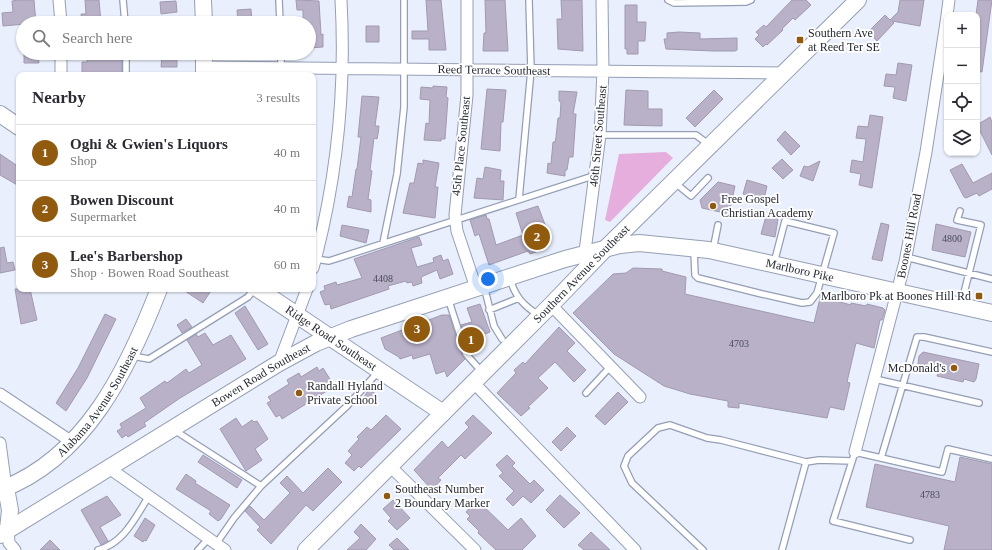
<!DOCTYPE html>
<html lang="en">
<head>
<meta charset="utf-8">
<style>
  :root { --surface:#fff; --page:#f7f7f7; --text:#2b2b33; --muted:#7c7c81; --line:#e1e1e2; --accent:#905a0f }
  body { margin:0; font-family:Georgia,serif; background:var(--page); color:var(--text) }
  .controls { position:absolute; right:12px; top:12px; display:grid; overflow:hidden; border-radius:8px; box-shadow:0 1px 3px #0004 }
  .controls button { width:36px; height:36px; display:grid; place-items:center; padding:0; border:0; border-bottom:1px solid var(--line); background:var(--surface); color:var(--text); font:20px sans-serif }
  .you { position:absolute; left:488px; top:279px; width:14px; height:14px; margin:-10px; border:3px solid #fff; border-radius:50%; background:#1a73e8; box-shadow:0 0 0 6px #1a73e833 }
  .badge { display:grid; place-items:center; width:26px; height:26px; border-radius:50%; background:var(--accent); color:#fff; font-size:13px; font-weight:700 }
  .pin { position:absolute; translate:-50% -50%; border:2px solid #fff; box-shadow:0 1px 4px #0006 }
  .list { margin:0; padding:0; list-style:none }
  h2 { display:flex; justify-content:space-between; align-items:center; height:52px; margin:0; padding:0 16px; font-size:17px }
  h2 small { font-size:13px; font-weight:400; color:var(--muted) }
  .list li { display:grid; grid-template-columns:26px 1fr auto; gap:12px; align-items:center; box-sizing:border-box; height:56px; padding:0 16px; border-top:1px solid var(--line) }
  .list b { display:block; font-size:15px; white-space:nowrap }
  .list p { margin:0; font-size:13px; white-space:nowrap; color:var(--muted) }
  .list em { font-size:13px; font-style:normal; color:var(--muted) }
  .icon { flex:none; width:22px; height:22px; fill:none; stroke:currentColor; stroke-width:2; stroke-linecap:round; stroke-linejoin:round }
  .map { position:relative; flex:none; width:992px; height:550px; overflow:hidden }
  .search { position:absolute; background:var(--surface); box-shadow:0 1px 3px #0004; left:16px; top:16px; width:300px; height:44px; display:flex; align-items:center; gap:10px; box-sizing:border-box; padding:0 14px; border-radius:22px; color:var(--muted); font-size:15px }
  .panel { position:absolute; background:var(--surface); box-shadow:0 1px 3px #0004; left:16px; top:72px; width:300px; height:220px; border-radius:8px }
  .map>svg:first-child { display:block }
</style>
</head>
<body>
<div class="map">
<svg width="992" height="550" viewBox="0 0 992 550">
  <rect width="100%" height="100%" fill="#e9effd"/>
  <path fill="#e6aedd" d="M666,152L673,158L610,222L605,220L619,154Z"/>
  <path fill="#b8b1c8" stroke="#a19ab0" d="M19,0H34L36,23L3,26L2,13L13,12L12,1Z
    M85,0H99L101,23H82L81,14H86Z
    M296,0L319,1L321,35L323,34V47L309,48V23H305L304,20L303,21V10H297Z
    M426,0H441L446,50H429V39H412V31H428Z
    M485,0H505L508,51H483L484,33H486Z
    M561,0H582L583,51L558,49L557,19H562Z
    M792,0H806L811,5L795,20L793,18L782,29L783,30L767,45L766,44L763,47L755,39L759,35L756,32L764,25L766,27Z
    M900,0H924L920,26L892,21L894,23L877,41L868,32L885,15L890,20L898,12Z
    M978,0H992L982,72L977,71L976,15Z
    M176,1L177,12L161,14L160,2Z
    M625,5H637V22H646L645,41H638V54H627V49H625Z
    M251,9L252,23H238L237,10Z
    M366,26H379V42H366Z
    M679,32L700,33V39L737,38V50L735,51H713L666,49L664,39H667V33Z
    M24,53H38L39,63H24Z
    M162,53H177V67H161Z
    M87,56L122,59V75L82,73V62H87Z
    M898,63L912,65L906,101L893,98L895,87L884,86L886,74L896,75Z
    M433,86L447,87L446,97L448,98L445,139H441V141L424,140L426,123L429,124L430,100L420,99L421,87L433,88Z
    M487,89L506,90L503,122H501L500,151L481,149Z
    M626,90L648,91V109H662V126L624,125Z
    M714,90L723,99L695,127L686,118Z
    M559,91L577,92L573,114H576L573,157H569L567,170H565V176L547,173L548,163L551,164L553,142H555L556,137L558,118H560L561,102L559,101Z
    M362,96L379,97L375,126H379L378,134L377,139L374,138L370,170L372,171L368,199L371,200V212L347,207L349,196L352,197L356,169H357L361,137H358Z
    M870,115L883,117L872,188L859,185L861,174L850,172L852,160L863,162L866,139L856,138L858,126L868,127Z
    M990,117L992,122V155L977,125Z
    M785,131L800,146L791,155L777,140Z
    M0,154L19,167V186L0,175Z
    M782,159L793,170L783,179L772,168Z
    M423,160L439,163L435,187H438L435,218L403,213L410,183H414L418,163L423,164Z
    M820,161L813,181L800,176L804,166L808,167Z
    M962,164L973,183L992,173V189L979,196L977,193L966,198L964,197L950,170Z
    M485,167L501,170L500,181H504L503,200L474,198L477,178L483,179Z
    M747,180L767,186L764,199L743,194Z
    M718,182L735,186L729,214L702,208L700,200Z
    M538,206L547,230L540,233L544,245L542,250L530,254L528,251L489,265L479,234L475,236L470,220L486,215L487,219H489L496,245L523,235L516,213Z
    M766,216L778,219L775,237L761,234Z
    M881,223L889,225L882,261L872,259Z
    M936,224L971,232L965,257L932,250Z
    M342,225L369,230L366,243L340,236Z
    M419,237L422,245L411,248L417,267L434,262L433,258L441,255L443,261L448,259L453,274L440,279L437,270L421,277L422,283L413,286L412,282L407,283L406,281L388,286L389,289L331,309L330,304L325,305L320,292L325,290L324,286L336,282L337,285L362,278L354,259Z
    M4,247L7,263L13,262L15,270L0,273V248Z
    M633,268L662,269V271L686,277L685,294L814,323L821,294L830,296L829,299L851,305V303L866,306L867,304L883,308L885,310L882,320H880L874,348L856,343L847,382L850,383L844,410L830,407L827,418L739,403V408L728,407V401L690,394L664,386L614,354L573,313L613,274L626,273Z
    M15,289H30L37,320L21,324Z
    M182,289H212L203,303Z
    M480,304L490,332L477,337L479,345L471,353L461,325L472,322L467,308Z
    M245,306L268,344L258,350L235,313Z
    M105,314L116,319L87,378L66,411L56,403L78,368Z
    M442,315H449L462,355L465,359L447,377L445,371L436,374L430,354L413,359L412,355L400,359L399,357L385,349L381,338Z
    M186,319L192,327L182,333L177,325Z
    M559,327L575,343L567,351L586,370L574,382L555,362L538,378L548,388L528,407L530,408L521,416L497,393L516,373L514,370L523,362L525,364Z
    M205,333L213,345L231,335L246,359L180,398L144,423L146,426L128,437L126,435L122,438L117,431L122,428L120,424L146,408L140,398L165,381L167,383L186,369L189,373L202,365L187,340L196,334L198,337Z
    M923,352L979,364L976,379L974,382L964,379L963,382L937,376L938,373L929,371L930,365L918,364L919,356Z
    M317,367L319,371L323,368L328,376L332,382L328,385L330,389L282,419L280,415L276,417L267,403L271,401L268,397L289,384L287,380L299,373L301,377Z
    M369,389L377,395L372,402L364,397Z
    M618,392L628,402L605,425L595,416Z
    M386,415L401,429L361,468L359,466L354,471L345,463L352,455L348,451L359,439L357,437L367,427L371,430Z
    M473,415L492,433L465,459L461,455L438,478L441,480L432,490L414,470L442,441L448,448L469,427L465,423Z
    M236,418L242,427L252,420L254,422L257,421L268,439L255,449L262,460L246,471L220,429Z
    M567,427L576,436L561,451L552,442Z
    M203,455L242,480L237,488L198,462Z
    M507,455L515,463L512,466L530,484L534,480L544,490L531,503L523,496L513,506L506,499L514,491L499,476L503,473L496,465Z
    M960,457L992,464V550H944L949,526L866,507L875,464L955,482Z
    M328,468L342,482L313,511L306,505L271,544L257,530L260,527L245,511L250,506L264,520L290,493L280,483L287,476L303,493Z
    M186,474L196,481L195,483L230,505L221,519L218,521L209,514L211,511L176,489Z
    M560,495L580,513L564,528L546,510Z
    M107,496L121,515L100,527L108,541L101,545L81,510Z
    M393,500L410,518L397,530L388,521L391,518L383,509Z
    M477,500L508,530L521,518L536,536L522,550H496L478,533L479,531L467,519L470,516L466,512Z
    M145,518L155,525L146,541L144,540L143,542L134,536Z
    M361,524L376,539L366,550H347L360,538L354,532Z
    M591,532L610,550H584L578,545Z
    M397,538L409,550H394L389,545Z
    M50,540L60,550H40Z"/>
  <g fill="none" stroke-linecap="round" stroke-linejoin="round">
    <g stroke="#959eb4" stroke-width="8">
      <path id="lane" d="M123,0L125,23
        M279,0L280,23
        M668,0L674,3L746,2L751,0
        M281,53V75
        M126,75V53
        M600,135H696L708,144
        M674,182L691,196L708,178
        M519,199L531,70L529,0
        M960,211L957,220L981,225L961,305
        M383,243L397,174L404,107V0
        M694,250L695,275L698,278L762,294L802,303L810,302L817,293L834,233L785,221L774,263
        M713,250L718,225
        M906,257L992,279
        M315,259L329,261L596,175
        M510,278C514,295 523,306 539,315
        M484,286L494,326L502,339
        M448,298L466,354L482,372
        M489,310L519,298
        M132,356L149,359L248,297L254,289
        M875,379L979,403
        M586,393L610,367
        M174,430L261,486
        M881,458L917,337H924L992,352
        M910,540L833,521L855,452L942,472L948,449L992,459
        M216,544L234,518L261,486L347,406L379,371
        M98,550C124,543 135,518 149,496
        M198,550L209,538
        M703,550L632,483L624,466L628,456L658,428L670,425L707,438L721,440L806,462L819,460L852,461
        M782,550L806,462"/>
    </g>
    <g stroke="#959eb4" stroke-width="13">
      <path id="street" d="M59,0L61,23
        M467,0V95L455,215L457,231L476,288
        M947,15L949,0
        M204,67L785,73
        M61,75V53
        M584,259L600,135L603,71L602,0
        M313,268C337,180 346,90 341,0
        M551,305L640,397
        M279,363L307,289
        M474,383L635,550
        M0,394L72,442
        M0,443L6,488
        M855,452L905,262L926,152L947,16
        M390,466L475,550
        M109,468L225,550
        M8,529L9,543L15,550"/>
    </g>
    <g stroke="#959eb4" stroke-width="18">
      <g id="secondary">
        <path d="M203,0L204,23"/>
        <path d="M204,75V53"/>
        <path d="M0,114L19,127"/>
        <path id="s1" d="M258,289L443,413"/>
        <path d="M6,488L10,510L8,529"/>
        <path id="s2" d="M0,490C86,458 128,369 159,289"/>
        <path id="s3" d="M0,535L279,363L316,343L351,329L565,259L620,245L639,243L709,250L992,313"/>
        <path id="s4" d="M306,550L551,305L606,248L858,0"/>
      </g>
    </g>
    <use href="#lane" stroke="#fff" stroke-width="5.5"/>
    <use href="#street" stroke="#fff" stroke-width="11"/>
    <use href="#secondary" stroke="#fff" stroke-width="16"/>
  </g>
  <g fill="#905a0f" stroke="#fff" stroke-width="1.5">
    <rect x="796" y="36" width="8" height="8" rx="2"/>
    <circle cx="713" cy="206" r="4"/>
    <rect x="975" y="292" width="8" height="8" rx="2"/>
    <circle cx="954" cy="368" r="4"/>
    <circle cx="299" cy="393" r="4"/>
    <circle cx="387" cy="496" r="4"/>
  </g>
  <g text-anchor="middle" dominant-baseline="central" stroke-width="3.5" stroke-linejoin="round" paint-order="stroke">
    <g font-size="10" fill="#4a4b58">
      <text x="952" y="238">4800</text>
      <text x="383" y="278">4408</text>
      <text x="739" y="343">4703</text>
      <text x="930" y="494">4783</text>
    </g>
    <g font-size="12" fill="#252932" stroke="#fff" text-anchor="start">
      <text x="808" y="33">Southern Ave<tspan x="808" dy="14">at Reed Ter SE</tspan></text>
      <text x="721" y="199">Free Gospel<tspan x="721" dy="14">Christian Academy</tspan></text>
      <text x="971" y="296" text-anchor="end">Marlboro Pk at Boones Hill Rd</text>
      <text x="946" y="368" text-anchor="end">McDonald's</text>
      <text x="307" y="386">Randall Hyland<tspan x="307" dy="14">Private School</tspan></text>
      <text x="395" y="489">Southeast Number<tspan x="395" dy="14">2 Boundary Marker</tspan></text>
    </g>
    <g font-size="12" fill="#252932" stroke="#fff">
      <text transform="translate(494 70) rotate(1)">Reed Terrace Southeast</text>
      <text transform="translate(598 136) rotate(-85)">46th Street Southeast</text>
      <text transform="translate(461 146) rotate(-84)">45th Place Southeast</text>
      <text transform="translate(909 236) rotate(-79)">Boones Hill Road</text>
      <text stroke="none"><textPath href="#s3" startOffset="872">Marlboro Pike</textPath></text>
      <text stroke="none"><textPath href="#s4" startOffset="390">Southern Avenue Southeast</textPath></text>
      <text stroke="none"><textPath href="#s1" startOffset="88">Ridge Road Southeast</textPath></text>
      <text stroke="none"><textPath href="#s3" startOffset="306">Bowen Road Southeast</textPath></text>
      <text stroke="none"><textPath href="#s2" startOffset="135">Alabama Avenue Southeast</textPath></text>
    </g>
  </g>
</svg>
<div class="controls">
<button>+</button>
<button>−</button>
<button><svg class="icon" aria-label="locate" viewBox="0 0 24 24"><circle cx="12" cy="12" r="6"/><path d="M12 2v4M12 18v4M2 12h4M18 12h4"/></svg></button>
<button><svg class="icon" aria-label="layers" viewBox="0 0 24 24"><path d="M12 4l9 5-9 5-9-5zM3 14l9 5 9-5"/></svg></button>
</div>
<div class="you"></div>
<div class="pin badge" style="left:471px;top:340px">1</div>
<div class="pin badge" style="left:537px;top:237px">2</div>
<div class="pin badge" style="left:417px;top:329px">3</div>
<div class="search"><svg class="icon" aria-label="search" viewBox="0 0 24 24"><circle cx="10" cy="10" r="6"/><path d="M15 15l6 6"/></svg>Search here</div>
<section class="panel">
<h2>Nearby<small>3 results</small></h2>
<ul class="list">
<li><span class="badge">1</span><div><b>Oghi &amp; Gwien's Liquors</b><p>Shop</p></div><em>40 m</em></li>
<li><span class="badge">2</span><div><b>Bowen Discount</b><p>Supermarket</p></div><em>40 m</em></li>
<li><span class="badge">3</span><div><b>Lee's Barbershop</b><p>Shop · Bowen Road Southeast</p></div><em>60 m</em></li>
</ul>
</section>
</div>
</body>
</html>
